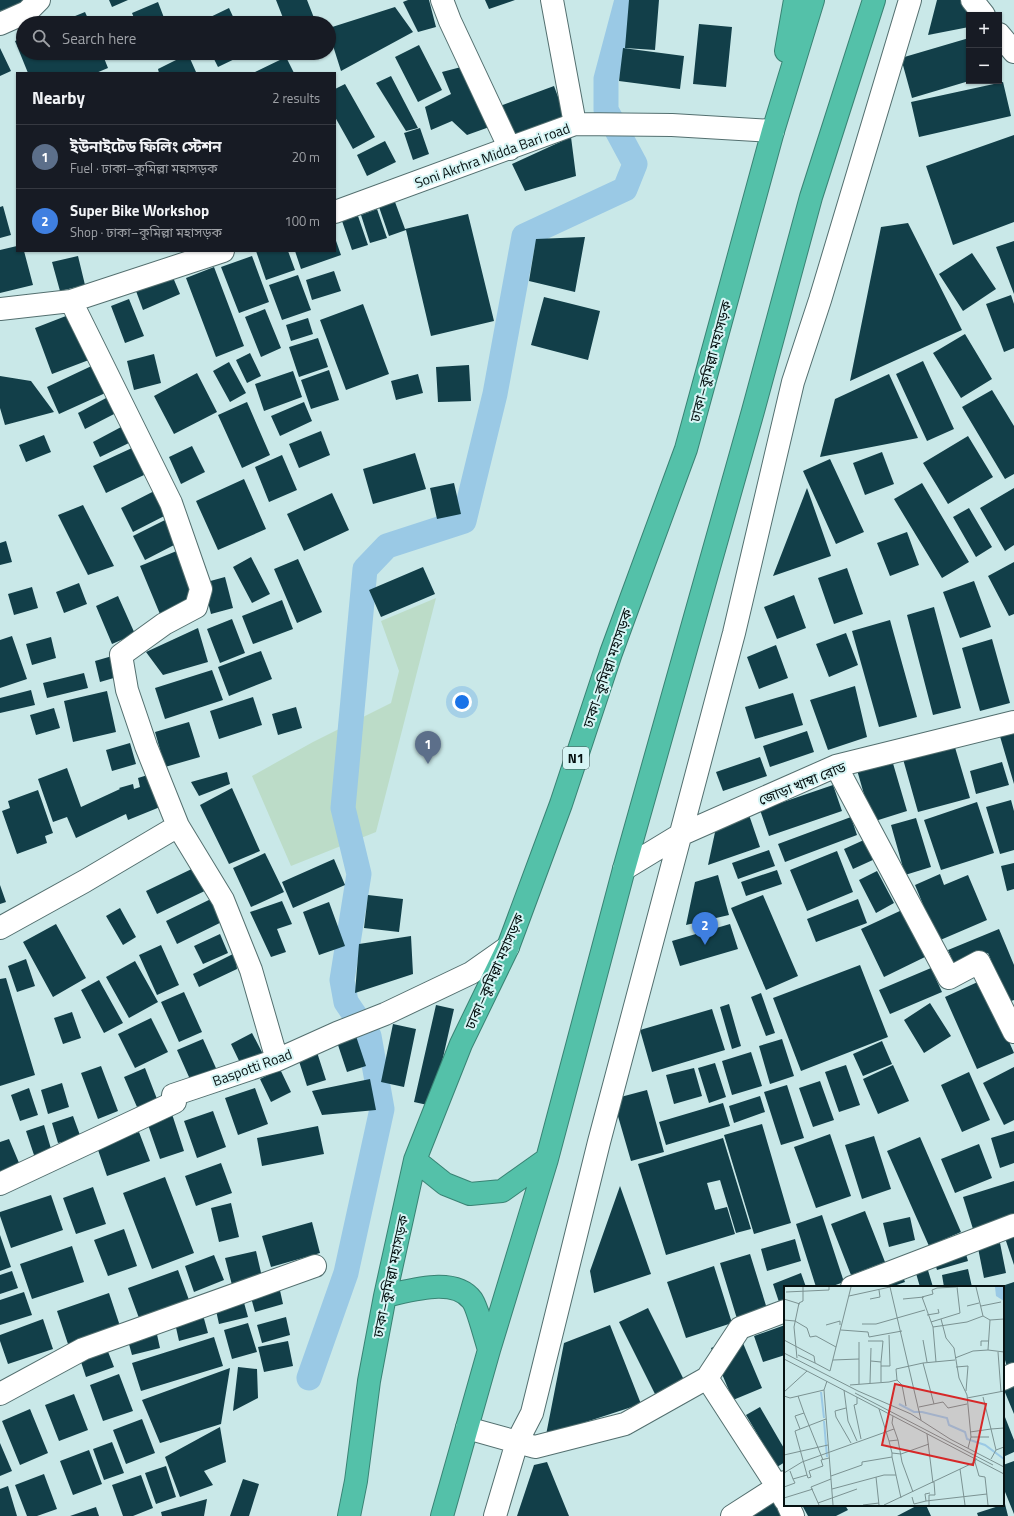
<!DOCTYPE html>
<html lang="en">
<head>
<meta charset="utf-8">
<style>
  :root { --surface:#171b24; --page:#20242c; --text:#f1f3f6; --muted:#9ea1a6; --line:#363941; --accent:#7250c9 }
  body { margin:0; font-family:"Titillium Web","Noto Sans Bengali",sans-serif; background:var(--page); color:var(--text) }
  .controls { position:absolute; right:12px; top:12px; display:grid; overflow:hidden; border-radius:0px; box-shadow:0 1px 3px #0004 }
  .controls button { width:36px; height:36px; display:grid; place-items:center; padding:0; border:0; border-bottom:1px solid var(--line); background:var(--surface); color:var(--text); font:20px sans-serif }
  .you { position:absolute; left:462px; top:702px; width:14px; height:14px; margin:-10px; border:3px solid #fff; border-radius:50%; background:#1a73e8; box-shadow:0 0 0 6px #1a73e833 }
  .badge { display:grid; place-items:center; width:26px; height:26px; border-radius:50%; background:var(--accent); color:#fff; font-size:13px; font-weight:700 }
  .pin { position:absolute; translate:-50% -33px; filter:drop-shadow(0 1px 2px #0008) }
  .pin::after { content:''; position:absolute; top:21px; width:14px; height:12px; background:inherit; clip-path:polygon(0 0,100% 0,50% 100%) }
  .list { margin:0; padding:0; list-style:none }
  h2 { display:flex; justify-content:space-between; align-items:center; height:52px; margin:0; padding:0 16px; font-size:17px }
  h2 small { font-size:13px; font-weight:400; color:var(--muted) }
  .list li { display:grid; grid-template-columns:26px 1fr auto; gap:12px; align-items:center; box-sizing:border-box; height:64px; padding:0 16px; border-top:1px solid var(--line) }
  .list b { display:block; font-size:15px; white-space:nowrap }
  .list p { margin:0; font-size:13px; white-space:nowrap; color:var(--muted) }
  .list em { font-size:13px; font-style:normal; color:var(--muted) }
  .icon { flex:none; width:22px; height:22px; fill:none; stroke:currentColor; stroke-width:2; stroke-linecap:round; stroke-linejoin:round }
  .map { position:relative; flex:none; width:1014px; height:1516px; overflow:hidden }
  .search { position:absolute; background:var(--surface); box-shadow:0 1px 3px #0004; left:16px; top:16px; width:320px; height:44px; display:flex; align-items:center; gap:10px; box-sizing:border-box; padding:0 14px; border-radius:22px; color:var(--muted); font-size:15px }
  .panel { position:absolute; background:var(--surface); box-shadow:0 1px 3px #0004; left:16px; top:72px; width:320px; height:180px; border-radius:0px }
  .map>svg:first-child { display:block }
</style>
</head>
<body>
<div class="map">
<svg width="1014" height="1516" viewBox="0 0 1014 1516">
  <rect width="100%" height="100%" fill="#c9e8e8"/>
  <path fill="#bcdcc8" d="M436,598L376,832L291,866L252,776L313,742L391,703L399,671L381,621Z"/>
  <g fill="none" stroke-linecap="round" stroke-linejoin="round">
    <path stroke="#9ac9e5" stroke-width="25" d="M309,1378L346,1273L382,1109L369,1036L346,1002L342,980L359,874L343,808L365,569L387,546L464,521L495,394L524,236L625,189L635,164L606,110V79L627,0"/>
  </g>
  <path fill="#123f49" d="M0,0H26L21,5L0,11Z
    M109,0H128L112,7Z
    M276,0H307L316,23H285Z
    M408,0H429L436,27L418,32L403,2Z
    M485,0H515L489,9Z
    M629,0H659L655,50L625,48Z
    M937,0H975L981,15H969V27L928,35Z
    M158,2L166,23H136L132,13Z
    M395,7L413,32L341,71L329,33V28Z
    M229,8L236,23H198Z
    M85,12L90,23H58Z
    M699,24L732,27L726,87L693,84Z
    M23,38V53H102L108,68L96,73H28L15,41Z
    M969,38V81L912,98L901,58Z
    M419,45L442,90L418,102L395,57Z
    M0,48L11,71L0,76Z
    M623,48L684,56L680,89L619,81Z
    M211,53H247L218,67Z
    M188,54L196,72L159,73L158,69Z
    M286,57L294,73H253Z
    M465,66L495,125L467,135L452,121L431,130L425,107L451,94L442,72Z
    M391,76L418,128L406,131L376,83Z
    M1003,82L1011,116L919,137L911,102Z
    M345,84L375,137L353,149L335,117V89Z
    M554,86L567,121L512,140L500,106Z
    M420,128L429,154L413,160L404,133Z
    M1014,135V222L953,245L926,166Z
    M571,137L576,176L525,191L512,164Z
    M385,141L396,162L367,176L357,155Z
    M395,202L405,229L468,214L494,321L431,336L406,230L389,236L379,207Z
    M3,206L11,235L0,238V207Z
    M377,209L387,238L370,243L361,215Z
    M358,216L368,245L352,250L342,221Z
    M908,223L962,330L850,381L881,227Z
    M585,237L575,292L529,281L536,239Z
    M335,238L341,255L301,269L295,251H335Z
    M1014,241V294L996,247Z
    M17,246V251H24L33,285L0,293V250Z
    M256,251H288L295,270L266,280Z
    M972,253L996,289L963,311L939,274Z
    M78,256L85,285L60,291L52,262Z
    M252,256L269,302L239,313L221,267Z
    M214,267L244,346L216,357L186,278Z
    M334,271L341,291L312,300L306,280Z
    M172,275L180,294L143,310L136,291Z
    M298,275L311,310L282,320L269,285Z
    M1011,295L1014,304V348L1004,352L986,304Z
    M544,297L600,311L588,360L531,345Z
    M129,299L144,336L125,343L111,306Z
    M363,304L389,374L346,390L320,320Z
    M84,309L102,355L52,374L35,328Z
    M265,309L281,348L261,357L245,317Z
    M308,318L313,334L291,341L286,325Z
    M965,334L992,379L961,398L933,353Z
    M318,338L328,367L299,377L289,347Z
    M250,353L261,376L247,383L236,360Z
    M154,354L161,383L134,390L127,361Z
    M923,361L954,429L927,441L896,374Z
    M100,362L112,390L59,414L47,387Z
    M229,362L246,393L230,402L213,371Z
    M469,365L471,401L438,402L436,367Z
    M329,370L339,400L311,409L301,380Z
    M293,371L302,397L264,411L255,384Z
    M197,373L217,412L174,434L154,396Z
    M418,374L423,393L396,400L391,381Z
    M889,374L918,438L820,457L835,399Z
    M0,376L31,381L54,412L5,425L0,408Z
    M992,390L1014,426V474L1005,479L962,407Z
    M108,397L116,413L85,429L78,413Z
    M247,402L270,455L242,468L218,415Z
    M304,402L312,421L280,436L271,416Z
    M123,426L131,442L100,457L93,442Z
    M321,431L330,455L299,468L289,444Z
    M44,435L51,452L26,462L19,445Z
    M968,436L993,477L948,504L923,463Z
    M192,446L205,472L181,484L169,457Z
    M132,448L144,475L106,493L93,466Z
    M882,452L894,484L865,495L853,463Z
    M415,453L426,489L373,504L363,469Z
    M282,455L297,490L269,502L255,467Z
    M830,459L864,532L836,544L803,471Z
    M244,479L266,529L218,550L196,501Z
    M454,483L461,514L437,519L430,488Z
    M922,483L969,562L942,578L894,499Z
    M164,486L176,510L133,532L121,508Z
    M807,488L831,556L773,576Z
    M1014,488V545L1005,551L980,508Z
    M332,493L349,530L304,551L287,514Z
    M83,505L114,566L88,575L58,515Z
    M969,508L992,547L976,557L953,517Z
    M165,520L176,544L145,560L133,536Z
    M907,532L919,565L890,576L877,543Z
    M6,541L12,562L0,565V543Z
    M179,550L201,602L162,619L140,566Z
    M251,557L270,594L252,603L233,567Z
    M298,559L322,612L297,623L274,569Z
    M1014,562V614L1009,616L988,576Z
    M423,567L435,594L381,617L369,590Z
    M847,568L863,614L834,624L818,578Z
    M225,577L233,608L211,614L203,583Z
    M974,581L991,627L960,638L943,592Z
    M79,583L87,604L64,613L56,592Z
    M32,587L38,608L14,615L8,594Z
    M794,595L806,628L777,639L764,607Z
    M118,596L135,634L112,644L96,606Z
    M282,600L293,629L253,644L242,616Z
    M934,607L961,708L933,715L907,615Z
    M232,619L245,653L220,663L207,629Z
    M890,620L917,717L879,727L852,631Z
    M198,628L208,662L163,675L146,652Z
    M846,633L858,665L829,677L816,644Z
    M12,636L27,679L0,688V640Z
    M51,637L56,658L32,665L26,644Z
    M992,639L1010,703L980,711L962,648Z
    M776,645L788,678L759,689L747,657Z
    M261,651L272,679L229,696L218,667Z
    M119,654L124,675L100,682L95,661Z
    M212,670L223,700L165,719L155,688Z
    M84,673L88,688L47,698L43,683Z
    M855,686L867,737L828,750L810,700Z
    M31,690L35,705L0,713V698Z
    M107,691L116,732L73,742L64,701Z
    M793,693L803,725L755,739L745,707Z
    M253,697L262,725L219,739L210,711Z
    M296,707L302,728L278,735L272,714Z
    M54,708L60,728L36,735L30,715Z
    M189,722L200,757L165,767L155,732Z
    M1014,728V784L999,733Z
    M807,731L814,752L770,767L763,746Z
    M130,743L136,764L112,771L106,750Z
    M954,744L970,798L918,812L903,759Z
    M760,757L767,776L723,791L716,772Z
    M892,760L907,811L872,822L857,770Z
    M1002,762L1009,785L976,794L970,771Z
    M67,768L81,807L120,789L119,788L133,784L134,789L140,787L138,778L151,774L160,807L128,820L126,814L76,838L67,817L53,822L38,779Z
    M227,772L230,784L199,796L191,782Z
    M833,785L842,811L769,836L760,810Z
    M232,788L260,851L229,864L200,805Z
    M38,790L53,833L45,836L47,843L17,854L2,811L10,808L8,801Z
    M1011,800L1014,811V850L1000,854L986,807Z
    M977,802L994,853L941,870L924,820Z
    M747,809L760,847L708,865L717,823Z
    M851,817L857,835L785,862L778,844Z
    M916,818L931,867L905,875L891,825Z
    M866,839L875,859L853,869L844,849Z
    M769,850L775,866L738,879L732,863Z
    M837,851L853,892L807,911L790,870Z
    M265,853L284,892L251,907L233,868Z
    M334,859L345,885L293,908L282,882Z
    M1014,863V889L1007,891L1001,866Z
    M202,864L213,887L157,914L146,891Z
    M777,870L782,884L746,896L741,882Z
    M877,871L894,903L876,913L859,880Z
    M940,874L944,885L968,875L987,920L938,941L915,885Z
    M718,875L729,915L686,925L695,882Z
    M0,885L6,902L0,904Z
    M221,894L232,917L177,944L166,921Z
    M368,895L403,899L399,932L364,928Z
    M763,895L798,976L766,990L731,908Z
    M858,899L867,923L816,942L807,919Z
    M282,901L292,924L277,929L286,952L271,957L250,912Z
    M329,902L345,946L319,955L303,912Z
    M120,908L136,937L123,945L106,916Z
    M902,910L925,957L884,977L861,929Z
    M56,924L86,978L53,997L23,942Z
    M730,924L738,949L680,966L672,941Z
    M999,929L1014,965V1000L1008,1002L988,953L955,967L948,950Z
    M220,934L228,953L203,964L194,946Z
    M411,936L413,974L355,993L359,944Z
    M161,945L179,985L157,995L139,955Z
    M235,953L237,969L199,987L193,974Z
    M26,959L35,986L17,992L8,966Z
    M135,961L158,1002L129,1018L106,977Z
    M860,965L888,1037L801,1071L773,998Z
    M931,968L942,992L890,1014L879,990Z
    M6,978L35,1075L0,1086V979Z
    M99,980L123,1023L104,1033L81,990Z
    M982,980L1014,1053L977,1069L945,997Z
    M184,992L202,1032L179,1042L161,1002Z
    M761,993L775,1033L766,1036L751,997Z
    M930,1003L951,1036L924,1053L904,1020Z
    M729,1004L741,1046L732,1049L720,1007Z
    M436,1005L454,1009L432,1106L414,1102Z
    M712,1009L725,1050L652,1072L640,1030Z
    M72,1012L81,1038L63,1044L54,1018Z
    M151,1018L168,1052L135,1068L118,1034Z
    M393,1024L416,1029L404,1087L381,1082Z
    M252,1033L264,1056L242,1067L231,1044Z
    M355,1033L366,1066L347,1072L336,1039Z
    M203,1039L219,1075L193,1086L177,1050Z
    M782,1039L794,1076L770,1084L759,1046Z
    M882,1041L892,1064L863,1076L853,1054Z
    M315,1046L326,1080L307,1086L296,1052Z
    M751,1052L762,1086L732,1095L722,1061Z
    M715,1063L726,1097L709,1103L698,1068Z
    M846,1065L860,1105L839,1112L825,1072Z
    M893,1065L909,1101L878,1114L863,1079Z
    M101,1066L118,1111L98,1119L81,1073Z
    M1014,1067V1120L1004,1125L983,1083Z
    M145,1068L157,1099L137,1107L124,1077Z
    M694,1068L702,1096L674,1104L666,1075Z
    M280,1069L291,1092L271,1102L260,1079Z
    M969,1072L990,1120L962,1132L941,1085Z
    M370,1079L376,1110L322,1115L312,1091Z
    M820,1081L834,1120L813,1127L799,1088Z
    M62,1083L69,1107L48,1114L41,1090Z
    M787,1085L804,1138L781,1145L764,1092Z
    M29,1088L38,1115L20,1121L11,1095Z
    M255,1088L268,1124L238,1135L225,1098Z
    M647,1090L664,1152L631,1161L613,1099Z
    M760,1096L765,1112L734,1123L729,1106Z
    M723,1103L730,1126L666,1145L659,1122Z
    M213,1111L226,1147L197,1158L184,1121Z
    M172,1114L184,1151L160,1159L147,1122Z
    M73,1116L81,1138L58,1143L52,1123Z
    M762,1124L791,1223L754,1234L724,1135Z
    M44,1125L52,1152L35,1158L26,1131Z
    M318,1126L324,1154L262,1166L257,1138Z
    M1014,1131V1163L1000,1168L991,1138Z
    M139,1132L150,1161L107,1176L97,1147Z
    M830,1134L851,1196L816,1208L794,1147Z
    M874,1136L891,1189L862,1199L845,1145Z
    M920,1137L961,1232L929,1246L887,1151Z
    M723,1138L751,1229L736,1233L720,1180L707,1183L715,1210L727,1207L735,1234L666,1255L638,1164Z
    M9,1139L22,1170L0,1179V1142Z
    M979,1144L992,1178L955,1193L941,1159Z
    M221,1163L232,1193L196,1206L185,1176Z
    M165,1177L194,1253L152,1269L123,1193Z
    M1014,1181V1216L973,1229L963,1197Z
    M620,1186L651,1274L594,1293L590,1271Z
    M93,1187L106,1224L76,1234L63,1198Z
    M51,1195L63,1230L11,1248L0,1216V1212Z
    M231,1203L239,1237L219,1242L211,1208Z
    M865,1211L885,1262L851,1275L831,1224Z
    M822,1215L844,1282L830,1287H816L796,1224Z
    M910,1217L915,1240L889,1247L883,1223Z
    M312,1222L320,1253L271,1267L262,1236Z
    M124,1229L137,1266L108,1276L94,1240Z
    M1014,1232V1265L1004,1235Z
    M0,1235L11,1267L0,1271Z
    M795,1239L801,1261L767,1271L761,1249Z
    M1000,1243L1006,1273L984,1278L978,1248Z
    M72,1246L84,1282L32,1299L20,1264Z
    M964,1247L968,1261L937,1270L933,1257Z
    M256,1251L262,1277L232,1285L225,1258Z
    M750,1254L768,1312L738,1322L720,1263Z
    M214,1255L224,1280L194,1292L185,1266Z
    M714,1266L732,1323L686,1338L667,1282Z
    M927,1267L933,1287H920L915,1270Z
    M900,1269L905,1282L891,1287H879Z
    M968,1269L972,1287H944L942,1275Z
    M178,1270L189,1300L139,1318L128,1288Z
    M12,1271L18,1288L0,1294V1275Z
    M801,1273L806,1287H785V1300L779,1302L773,1284Z
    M1014,1282V1365L1007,1367L1003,1353V1287H999Z
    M279,1286L283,1304L255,1312L250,1294Z
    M24,1292L32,1315L0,1325V1300Z
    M109,1293L121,1329L69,1347L57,1311Z
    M243,1299L248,1317L219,1324L215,1306Z
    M648,1308L684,1380L655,1394L619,1322Z
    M203,1315L208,1333L179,1341L175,1323Z
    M286,1317L290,1335L262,1343L257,1325Z
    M43,1319L53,1349L8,1364L0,1341V1335Z
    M248,1323L257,1352L232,1359L224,1330Z
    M610,1325L641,1404L546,1435L564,1343Z
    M785,1325V1355L763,1362L754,1336Z
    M156,1330L160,1348L132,1355L127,1337Z
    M740,1336L762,1388L733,1400L711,1348Z
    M214,1337L223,1366L141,1391L132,1363Z
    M288,1341L293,1366L264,1372L258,1347Z
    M107,1349L114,1367L86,1377L80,1359Z
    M238,1367L257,1369L258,1398L233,1411Z
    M230,1368L221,1424L160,1443L142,1400Z
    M119,1374L133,1411L103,1421L90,1385Z
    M1014,1386V1414L1004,1390Z
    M74,1394L88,1430L59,1441L45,1405Z
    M760,1407L785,1450V1462L777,1467L746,1415Z
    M30,1409L48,1453L20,1465L2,1421Z
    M1003,1412L1014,1440V1452L1003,1457Z
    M142,1419L155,1453L126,1464L113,1430Z
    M220,1427L226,1462L204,1471L213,1485L180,1497L165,1457Z
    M112,1442L124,1473L104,1480L93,1449Z
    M0,1443L12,1471L0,1476Z
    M89,1450L102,1484L73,1495L60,1461Z
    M1014,1461V1514L1003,1487V1465Z
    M547,1462L569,1516H517L534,1465Z
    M166,1466L176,1497L156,1504L145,1473Z
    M44,1474L57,1509L37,1516H27L15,1485Z
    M141,1475L153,1508L133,1516H123L112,1485Z
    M243,1479L259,1484L249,1516H230Z
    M8,1486L17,1516H0V1489Z
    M769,1490L786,1516H730Z
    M207,1499L204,1516H162L161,1512Z
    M1005,1504L1008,1516H978L977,1513Z
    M802,1505H845L848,1510L836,1516H808Z
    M918,1505H926L931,1516H897Z
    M96,1507L99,1516H70Z"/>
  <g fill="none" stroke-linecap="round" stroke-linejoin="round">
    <g stroke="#536f6f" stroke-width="24">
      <path id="minor" d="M442,0L450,21L510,149
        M552,0L575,124
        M972,0L984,15
        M0,24L27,12L39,0
        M999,34L1014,52
        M335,212L575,124L672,125L773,131
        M71,301L171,503L201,589L196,607L164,624L121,655L127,690L146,746L178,826L223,900L251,970L277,1060
        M0,309L71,301L223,251
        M836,766L949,978L979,962L1014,1032
        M624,869L680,835L836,766L1014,722
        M0,928L85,881L178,826
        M0,1184L175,1102L173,1095L277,1060L337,1033L385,1014L471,973L508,947
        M873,1279L1014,1225
        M852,1287L873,1279L875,1287
        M707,1378L777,1486L785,1500
        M1003,1379L1014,1374
        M0,1394L83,1349L315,1266
        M467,1428L535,1447L625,1424L707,1378L740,1328L785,1311
        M788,1505L793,1516
        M495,1516L517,1442L532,1413L599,1142L734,633L793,382L820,300L910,0
        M732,1516L785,1482"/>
    </g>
    <g stroke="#398374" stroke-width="24">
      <path id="highway" d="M786,51L795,0
        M415,1160L445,1184L470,1194L502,1191L547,1159
        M385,1296C410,1291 454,1276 472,1300C477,1306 486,1340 489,1350
        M349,1516L356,1481L369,1381L385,1296L415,1160L461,1044L508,947L561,804L611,653L686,449L773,131L813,0
        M442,1516L489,1350L547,1159L624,869L753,411L811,197L874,0"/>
    </g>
    <use href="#minor" stroke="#fff" stroke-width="22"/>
    <use href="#highway" stroke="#54c1a9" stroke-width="22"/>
  </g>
  <g text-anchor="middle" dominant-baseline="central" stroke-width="4" stroke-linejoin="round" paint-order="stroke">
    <rect fill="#d6f5f5" stroke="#455" stroke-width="1" x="563" y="747" width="26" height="22" rx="3"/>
    <g font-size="13" font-weight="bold" fill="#061111">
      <text x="576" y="758">N1</text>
    </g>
    <g font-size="14" fill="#061111" stroke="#d6f5f5">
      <text transform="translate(492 155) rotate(-20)">Soni Akrhra Midda Bari road</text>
      <text transform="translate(710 361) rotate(-75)">ঢাকা–কুমিল্লা মহাসড়ক</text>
      <text transform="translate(607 668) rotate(-71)">ঢাকা–কুমিল্লা মহাসড়ক</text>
      <text transform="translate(802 783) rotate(-22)">জোড়া খাম্বা রোড</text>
      <text transform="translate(494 971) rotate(-66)">ঢাকা–কুমিল্লা মহাসড়ক</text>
      <text transform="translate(252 1067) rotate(-20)">Baspotti Road</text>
      <text transform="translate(390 1276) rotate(-78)">ঢাকা–কুমিল্লা মহাসড়ক</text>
    </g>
  </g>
  <g transform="translate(784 1286)">
    <rect width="220" height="220" fill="#c9e8e8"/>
    <path d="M211,1H220V15L212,10Z" fill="#9ac9e5"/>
    <path fill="none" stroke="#9ac9e5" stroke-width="2" d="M37,106L40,132M115,118L130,126H138L163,132L165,139L181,146L183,153L201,159L220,173M40,135L43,171"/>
    <path fill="none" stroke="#7b9292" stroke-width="1" d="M106,1L137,134M2,6L45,4V1M65,10L106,1M0,13L16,18M86,13L96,11L95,4M119,13L140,11M183,20L195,17M197,20L217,16M143,29L155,27L154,23M157,33L162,52L170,62L175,92L183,109L187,151L184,162M0,34L11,35L23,42L26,51L32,50L52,61M206,34L220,33M147,36L176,27L173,1M78,38H92L141,24M42,39L56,35V39M149,41L183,36L199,30M57,44L84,46L85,51L118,45M0,54L30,70L31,77L14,69M139,54L143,76M84,55H99L97,76M75,56V98M197,60V55H205M204,64L220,66M214,66L217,106M0,67L74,105L127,128L166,153L220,181M13,72L10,41L15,17L19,15V1M171,72L189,65L204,64L206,34L199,30L192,1M0,73L220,188M49,74L75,73M87,75L97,76V80H106L105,49M152,76L149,41L138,11L149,8L148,4L153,2L172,1M31,77L46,85M139,77L150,118M97,80V96M172,81L184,80L182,105M46,85L67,1M113,94L118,99L122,120M43,95L40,104L49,219M86,97L87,62M66,99L105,96L113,94L112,83L139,77L171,74M60,104L64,135L73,155M0,106L23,85M71,107L209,179M0,110L6,112L40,104M14,110L20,127L11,130L16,143M73,111V118L70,119L77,153M183,112L220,105M135,121L159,116L164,122L183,118M62,122L51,125L52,131L67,157M95,123L105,155L114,154L108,137L109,130M20,127L39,174M186,146L207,143L199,111M143,148L149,197M187,151H205M114,154L118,176L129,206M105,155L108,167L117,168L145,158M212,164L207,143L220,142M0,169L44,159M108,171L117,212M207,173L212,164L220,161M191,176L195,190L201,191L204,219M176,183L181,219M6,185L9,193L23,189L24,192L27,191L25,185L39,180L37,174L45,172M0,187L18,176L110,143M23,189L11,145L42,133M47,190L78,179V176L108,171V167M92,191L95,219M0,201L11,197L9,193M48,203L100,189H112M146,207L141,208L142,215L203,208M128,211L130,218L142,215M0,212L29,203M34,217L73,203M35,219L27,201L47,193M79,219L95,217M100,219L191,176L192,172M145,219V209H151L150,196"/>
    <path fill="#d62828" fill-opacity="0.15" stroke="#d62828" stroke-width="2" d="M111,98L202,118L189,179L98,159Z"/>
    <rect width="220" height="220" fill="none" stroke="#061111" stroke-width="2"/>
  </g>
</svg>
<div class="controls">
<button>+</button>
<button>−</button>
</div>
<div class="you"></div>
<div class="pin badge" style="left:428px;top:764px;background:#5c6f8a">1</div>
<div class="pin badge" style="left:705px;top:945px;background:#3f7fe0">2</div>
<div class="search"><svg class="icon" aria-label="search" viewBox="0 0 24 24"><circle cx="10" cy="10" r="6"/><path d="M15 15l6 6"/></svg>Search here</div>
<section class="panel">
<h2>Nearby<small>2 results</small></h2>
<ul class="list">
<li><span class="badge" style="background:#5c6f8a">1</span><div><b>ইউনাইটেড ফিলিং স্টেশন</b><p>Fuel · ঢাকা–কুমিল্লা মহাসড়ক</p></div><em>20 m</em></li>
<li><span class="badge" style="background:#3f7fe0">2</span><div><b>Super Bike Workshop</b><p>Shop · ঢাকা–কুমিল্লা মহাসড়ক</p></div><em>100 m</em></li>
</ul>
</section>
</div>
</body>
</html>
